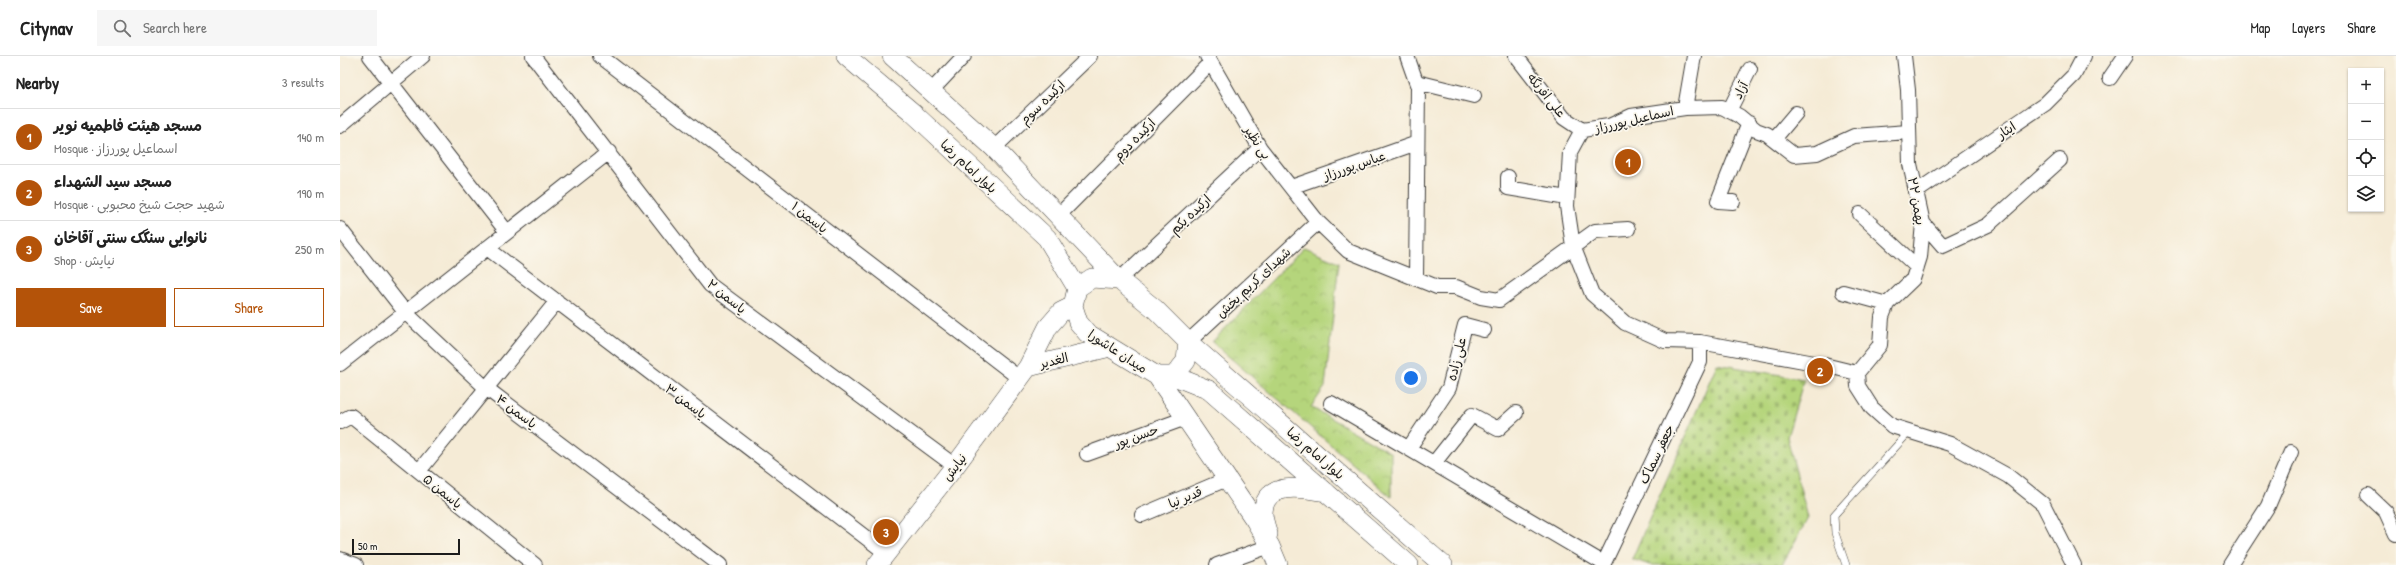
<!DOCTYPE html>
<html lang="en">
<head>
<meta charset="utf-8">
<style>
  :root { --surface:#fff; --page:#f6f6f6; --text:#222; --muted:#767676; --line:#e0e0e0; --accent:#b45309 }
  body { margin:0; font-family:"Patrick Hand","Playpen Sans Arabic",sans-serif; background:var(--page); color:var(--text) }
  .controls { position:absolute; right:12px; top:12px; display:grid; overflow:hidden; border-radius:0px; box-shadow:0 1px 3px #0004 }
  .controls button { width:36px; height:36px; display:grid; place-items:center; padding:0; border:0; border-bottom:1px solid var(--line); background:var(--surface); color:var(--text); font:20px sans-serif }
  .scale { position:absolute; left:12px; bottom:10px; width:108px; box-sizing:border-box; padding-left:4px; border:2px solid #1c1c1c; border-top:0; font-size:11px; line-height:14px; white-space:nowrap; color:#1c1c1c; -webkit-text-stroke:3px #fbf7ec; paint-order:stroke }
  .you { position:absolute; left:1071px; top:322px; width:14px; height:14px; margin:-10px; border:3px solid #fff; border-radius:50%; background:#1a73e8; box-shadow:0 0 0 6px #1a73e833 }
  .badge { display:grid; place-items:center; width:26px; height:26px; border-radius:50%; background:var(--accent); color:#fff; font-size:13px; font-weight:700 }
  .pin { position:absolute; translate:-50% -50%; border:2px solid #fff; box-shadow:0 1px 4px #0006 }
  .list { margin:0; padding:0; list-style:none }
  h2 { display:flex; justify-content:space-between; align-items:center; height:52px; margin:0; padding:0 16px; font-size:17px }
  h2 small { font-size:13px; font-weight:400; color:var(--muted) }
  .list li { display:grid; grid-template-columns:26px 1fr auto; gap:12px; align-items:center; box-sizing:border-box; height:56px; padding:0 16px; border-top:1px solid var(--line) }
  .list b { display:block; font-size:15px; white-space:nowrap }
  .list p { margin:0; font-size:13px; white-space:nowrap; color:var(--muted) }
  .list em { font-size:13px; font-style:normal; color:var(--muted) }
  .actions { display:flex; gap:8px; padding:12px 16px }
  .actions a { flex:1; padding:9px 0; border:1px solid var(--accent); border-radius:0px; text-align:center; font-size:14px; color:var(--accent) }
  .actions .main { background:var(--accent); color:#fff }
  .icon { flex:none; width:22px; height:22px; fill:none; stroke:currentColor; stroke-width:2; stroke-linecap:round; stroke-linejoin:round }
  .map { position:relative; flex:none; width:2056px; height:509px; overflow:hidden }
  header { display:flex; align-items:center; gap:24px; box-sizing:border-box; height:56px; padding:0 20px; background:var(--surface); border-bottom:1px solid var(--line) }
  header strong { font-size:19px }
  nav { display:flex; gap:22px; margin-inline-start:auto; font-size:14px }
  .search { width:280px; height:36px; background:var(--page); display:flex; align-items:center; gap:10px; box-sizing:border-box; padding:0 14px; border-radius:0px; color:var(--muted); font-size:15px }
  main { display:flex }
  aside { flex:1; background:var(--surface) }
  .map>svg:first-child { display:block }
</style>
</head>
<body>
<header>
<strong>Citynav</strong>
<div class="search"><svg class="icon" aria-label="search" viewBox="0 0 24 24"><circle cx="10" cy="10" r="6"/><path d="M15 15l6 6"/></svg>Search here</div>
<nav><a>Map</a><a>Layers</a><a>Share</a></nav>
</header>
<main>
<aside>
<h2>Nearby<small>3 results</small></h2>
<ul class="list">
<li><span class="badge">1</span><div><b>مسجد هیئت فاطمیه نویر</b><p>Mosque · اسماعیل پوررزاز</p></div><em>140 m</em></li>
<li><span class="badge">2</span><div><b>مسجد سید الشهداء</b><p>Mosque · شهید حجت شیخ محبوبی</p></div><em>190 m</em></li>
<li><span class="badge">3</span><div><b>نانوایی سنگک سنتی آقاخان</b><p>Shop · نیایش</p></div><em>250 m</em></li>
</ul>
<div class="actions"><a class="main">Save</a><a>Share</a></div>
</aside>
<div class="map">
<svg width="2056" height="509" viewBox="0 0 2056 509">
  <defs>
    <pattern id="cemetery-stones" width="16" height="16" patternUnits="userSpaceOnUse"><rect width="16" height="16" fill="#b5d57c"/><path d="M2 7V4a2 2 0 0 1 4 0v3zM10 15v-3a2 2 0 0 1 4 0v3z" fill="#9bb66b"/></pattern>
    <pattern id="park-crowns" width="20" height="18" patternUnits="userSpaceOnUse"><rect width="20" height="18" fill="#b5d57c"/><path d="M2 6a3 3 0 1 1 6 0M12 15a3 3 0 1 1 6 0" fill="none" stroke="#9bb66b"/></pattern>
  </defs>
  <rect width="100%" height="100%" fill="#fbf7ec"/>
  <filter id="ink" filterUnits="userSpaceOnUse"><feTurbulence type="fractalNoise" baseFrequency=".025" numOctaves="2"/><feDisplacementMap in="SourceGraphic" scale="8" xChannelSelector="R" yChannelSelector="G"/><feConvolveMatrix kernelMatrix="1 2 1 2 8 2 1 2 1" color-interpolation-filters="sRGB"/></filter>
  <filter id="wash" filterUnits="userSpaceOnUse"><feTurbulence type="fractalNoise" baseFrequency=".012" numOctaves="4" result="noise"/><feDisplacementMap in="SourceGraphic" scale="16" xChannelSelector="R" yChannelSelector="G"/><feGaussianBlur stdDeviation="0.9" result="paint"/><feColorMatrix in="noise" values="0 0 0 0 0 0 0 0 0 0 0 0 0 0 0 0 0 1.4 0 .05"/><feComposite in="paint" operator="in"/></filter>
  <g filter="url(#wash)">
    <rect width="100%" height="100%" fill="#f5ebd6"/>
    <path fill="url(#cemetery-stones)" stroke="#68784c" d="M1377,308L1464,323L1447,381L1468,462L1442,509H1310L1292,503Z"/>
    <path fill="url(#park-crowns)" stroke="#68784c" d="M964,191L999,206L985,331L971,351L1051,397V441L872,286Z"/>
  </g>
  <g filter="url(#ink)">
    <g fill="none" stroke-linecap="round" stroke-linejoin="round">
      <g stroke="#3d3b38" stroke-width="8">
        <path id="lane" d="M1506,509L1495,477L1494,459L1570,375"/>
      </g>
      <g stroke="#3d3b38" stroke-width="16">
        <path id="street" d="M30,0L167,176
          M193,0L370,229L615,410
          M260,0L679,322
          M867,0L920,92L978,166L1008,195L1097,231H1116L1141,241L1159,244L1255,175L1288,173
          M1067,0L1078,31L1076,223
          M1176,0L1224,62L1242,74
          M1770,22L1785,0
          M1077,26L1134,40
          M592,34L624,0
          M1345,52L1354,0
          M1389,55L1410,13
          M0,70L83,0
          M1242,74L1230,96L1227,150L1233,190L1252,238L1285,267L1325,285L1360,286L1480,308L1517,317L1518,330L1532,352L1552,370L1610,388L1668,420L1703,448L1734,509
          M1242,74L1269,70L1291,60L1345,52L1382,51L1399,60L1416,74L1427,78L1454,99L1477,97L1514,80L1568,76
          M1434,83L1456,57
          M654,92L750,0
          M1168,121V132L1227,142
          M951,131L1077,87
          M1576,136L1705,48L1734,19L1744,0
          M1393,146L1378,145L1409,67
          M1520,158L1577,211
          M718,160L870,7
          M1583,167L1603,190L1648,169L1720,104
          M0,173L65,256L146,332L380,509
          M147,192L546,497
          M779,224L920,92
          M1503,236L1547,248
          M848,286L978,166
          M0,308L269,96
          M1517,317L1540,289L1542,261L1547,248L1573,223L1580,201L1583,167L1570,108L1568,34L1564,0
          M991,347L1263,507
          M0,366L11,360L195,509
          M1069,392L1109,332L1125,269L1144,274
          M747,398L846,362
          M1094,407L1132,359L1158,373L1176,357
          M79,415L217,245
          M2028,439L2046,456L2056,478
          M802,459L887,423
          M0,503L16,509
          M877,509L930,490
          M1263,509L1360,306V286
          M1890,509L1928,450L1951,396"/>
      </g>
      <g stroke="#3d3b38" stroke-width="20">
        <path id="secondary" d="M506,0L572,56L707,182L737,232
          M552,0L654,92L779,224
          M848,286L846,305L834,320H817L747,277L738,266L733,250L737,232L752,222L779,224L815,253L848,286L1103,509
          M688,311L770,291
          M817,320L915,464L930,490L938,509
          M834,320L869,334L1069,509
          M928,478C926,472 923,464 923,457C924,424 964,432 986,436
          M537,509L615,410L688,311L708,271L721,256L733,250"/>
      </g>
      <use href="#lane" stroke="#fff" stroke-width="7"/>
      <use href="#street" stroke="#fff" stroke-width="14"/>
      <use href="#secondary" stroke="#fff" stroke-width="19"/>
    </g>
  </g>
  <g text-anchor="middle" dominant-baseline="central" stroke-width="3.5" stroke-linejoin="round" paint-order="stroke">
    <g font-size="13" fill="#1c1c1c" stroke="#fbf7ec">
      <text transform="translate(1400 34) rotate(-64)">آزاد</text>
      <text transform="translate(1207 39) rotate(51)">علی افرنگه</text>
      <text transform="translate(702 46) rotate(-44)">ارکیده سوم</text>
      <text transform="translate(1294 63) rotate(-13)">اسماعیل پوررزاز</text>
      <text transform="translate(1666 74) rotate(-34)">ایثار</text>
      <text transform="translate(794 83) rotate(-45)">ارکیده دوم</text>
      <text transform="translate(918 86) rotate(56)">بی نظیر</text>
      <text transform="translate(1014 109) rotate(-19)">عباس پوررزاز</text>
      <text transform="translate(629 110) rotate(43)">بلوار امام رضا</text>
      <text transform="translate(1577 145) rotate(80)">۲۲ بهمن</text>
      <text transform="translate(850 158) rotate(-43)">ارکیده یکم</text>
      <text transform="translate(470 161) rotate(38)">یاسمن ۱</text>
      <text transform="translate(913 226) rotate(-43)">شهدای کریم بخش</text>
      <text transform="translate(387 240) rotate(39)">یاسمن ۲</text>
      <text transform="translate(778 295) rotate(33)">میدان عاشورا</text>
      <text transform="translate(1116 303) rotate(-76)">علی زاده</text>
      <text transform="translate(714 304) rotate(-14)">الغدیر</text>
      <text transform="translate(346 345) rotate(37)">یاسمن ۳</text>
      <text transform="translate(177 355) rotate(37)">یاسمن ۴</text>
      <text transform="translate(796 380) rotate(-20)">حسن پور</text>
      <text transform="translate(976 397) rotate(41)">بلوار امام رضا</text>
      <text transform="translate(1316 398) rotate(-64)">جعفر سماک</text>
      <text transform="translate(614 411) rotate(-53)">نیایش</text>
      <text transform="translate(103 435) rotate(39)">یاسمن ۵</text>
      <text transform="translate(845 441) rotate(-23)">قدیر نیا</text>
    </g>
  </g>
</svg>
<div class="controls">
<button>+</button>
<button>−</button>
<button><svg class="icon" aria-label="locate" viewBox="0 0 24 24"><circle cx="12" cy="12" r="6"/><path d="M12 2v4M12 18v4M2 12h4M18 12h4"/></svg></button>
<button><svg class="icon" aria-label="layers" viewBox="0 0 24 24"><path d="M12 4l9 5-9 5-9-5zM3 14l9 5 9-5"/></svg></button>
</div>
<div class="scale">50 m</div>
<div class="you"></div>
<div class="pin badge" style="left:1288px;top:106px">1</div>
<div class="pin badge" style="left:1480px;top:315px">2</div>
<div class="pin badge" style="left:546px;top:476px">3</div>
</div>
</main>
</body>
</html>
